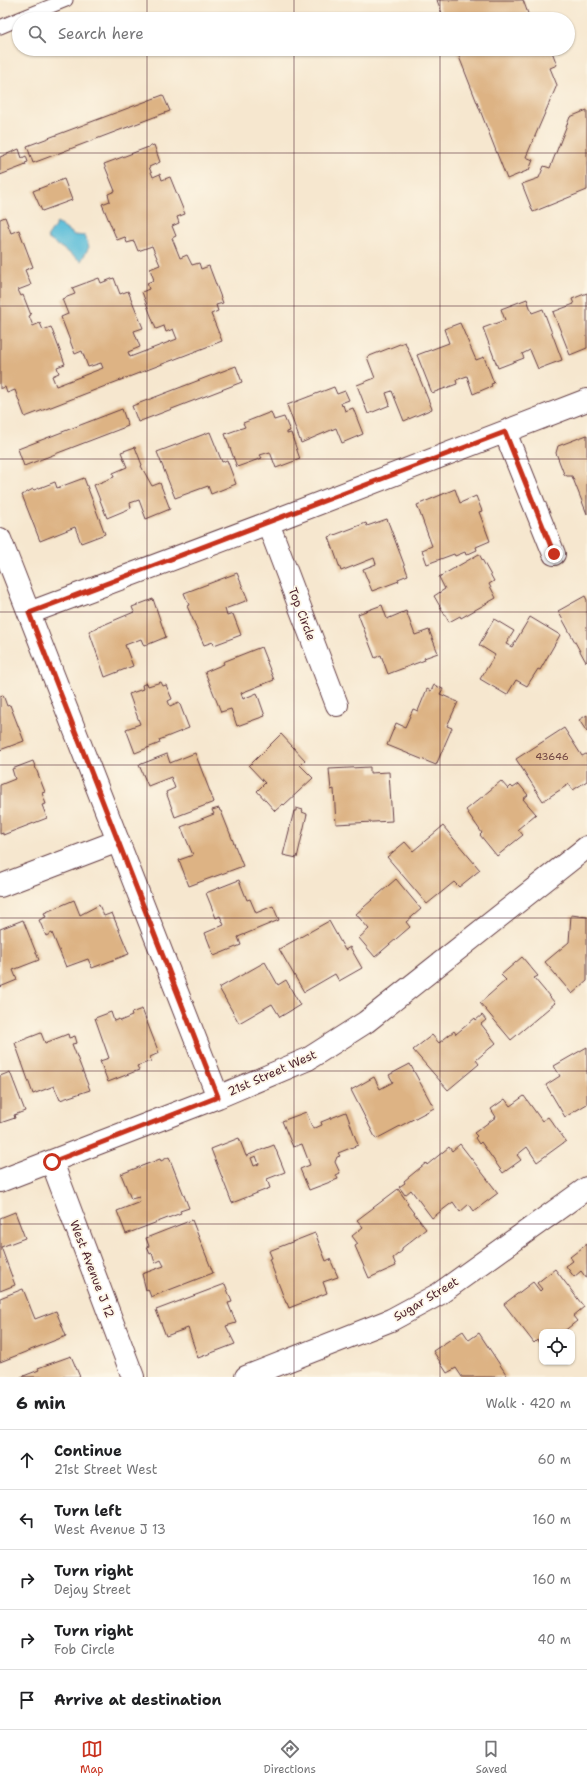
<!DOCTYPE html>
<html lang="en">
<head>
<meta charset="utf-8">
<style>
  :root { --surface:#fff; --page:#f2f2f2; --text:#202124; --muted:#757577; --line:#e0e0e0; --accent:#c8321e }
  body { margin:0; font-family:"Shantell Sans",sans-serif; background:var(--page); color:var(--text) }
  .controls { position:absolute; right:12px; bottom:12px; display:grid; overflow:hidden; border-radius:8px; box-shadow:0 1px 3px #0004 }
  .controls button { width:36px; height:36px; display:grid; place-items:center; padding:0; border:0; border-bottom:1px solid var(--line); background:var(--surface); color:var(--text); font:20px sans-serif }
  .stop { position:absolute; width:12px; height:12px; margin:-9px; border:3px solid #c8321e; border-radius:50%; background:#fff }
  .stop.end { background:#c8321e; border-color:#fff; box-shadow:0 1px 4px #0008 }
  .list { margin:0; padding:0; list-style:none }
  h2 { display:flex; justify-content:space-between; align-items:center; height:52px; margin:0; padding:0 16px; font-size:17px }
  h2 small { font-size:13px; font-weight:400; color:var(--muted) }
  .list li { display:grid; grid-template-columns:26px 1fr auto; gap:12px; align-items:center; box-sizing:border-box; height:60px; padding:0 16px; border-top:1px solid var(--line) }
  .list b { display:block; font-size:15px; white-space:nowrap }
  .list p { margin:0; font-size:13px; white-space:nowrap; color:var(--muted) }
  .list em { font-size:13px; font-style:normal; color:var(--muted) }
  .icon { flex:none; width:22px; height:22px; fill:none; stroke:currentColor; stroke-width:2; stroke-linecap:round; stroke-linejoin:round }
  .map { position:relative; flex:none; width:587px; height:1377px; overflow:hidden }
  .search { position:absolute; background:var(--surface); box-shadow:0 1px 3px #0004; left:12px; right:12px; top:12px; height:44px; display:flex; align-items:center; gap:10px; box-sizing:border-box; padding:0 14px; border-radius:22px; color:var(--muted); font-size:15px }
  .sheet { height:352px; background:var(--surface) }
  nav { display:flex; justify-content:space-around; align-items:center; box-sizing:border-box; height:56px; border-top:1px solid var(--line); background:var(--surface); font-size:11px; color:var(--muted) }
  nav a { display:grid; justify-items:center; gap:2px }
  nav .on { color:var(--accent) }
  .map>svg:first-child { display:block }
</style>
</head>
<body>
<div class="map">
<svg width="587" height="1377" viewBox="0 0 587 1377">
  <rect width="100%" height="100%" fill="#fcf5e5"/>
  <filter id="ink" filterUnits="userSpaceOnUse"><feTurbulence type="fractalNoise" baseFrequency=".025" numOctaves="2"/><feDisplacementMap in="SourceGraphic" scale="8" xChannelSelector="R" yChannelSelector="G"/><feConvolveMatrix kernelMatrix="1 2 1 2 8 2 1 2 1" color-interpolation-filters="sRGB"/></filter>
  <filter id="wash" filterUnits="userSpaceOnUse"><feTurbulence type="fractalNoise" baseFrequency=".012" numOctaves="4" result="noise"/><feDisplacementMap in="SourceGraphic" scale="16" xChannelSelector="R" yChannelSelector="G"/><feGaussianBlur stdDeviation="0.9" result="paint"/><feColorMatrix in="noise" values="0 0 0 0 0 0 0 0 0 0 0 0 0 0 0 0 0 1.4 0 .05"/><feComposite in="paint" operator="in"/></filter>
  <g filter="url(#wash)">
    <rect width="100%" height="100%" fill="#f6e7cf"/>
    <path fill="#5abdd9" stroke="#526e82" d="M57,223L74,235L85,236L89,247L81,261L47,238Z"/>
    <g id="blocks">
      <path fill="#ddb384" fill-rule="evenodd" d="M437,0H523L530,19H444Z
        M456,49H551L557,65L550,68L557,85L526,157L533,160L529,170L507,179Z
        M163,95L170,111L33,163L27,146Z
        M587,110V190L533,212L522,184L539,178L544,166L550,168L570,117Z
        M154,145L160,162L149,167L153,177L160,174L162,180L170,177L185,214L177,217L179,223L172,226L176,236L172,238L180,258L187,255L192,265L199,263L201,269L209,266L223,303L216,305L218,311L211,314L222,341L25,417L15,390L7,393L5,387L0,389V219L5,217L11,233L19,230L33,267L25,270L31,285L18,290L21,296L23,295L31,315L29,316L33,326L40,323L43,330L51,327L65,364L57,367L59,373L52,376L56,386L103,368L101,363L88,367L82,351L75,354L61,317L68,314L62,299L75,294L72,288L99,278L101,283L114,278L120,294L128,291L143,328L134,331L140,347L128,352L130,357L177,339L173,329L166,332L164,326L156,329L142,292L149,289L147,283L154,280L150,269L160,265L152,246L138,251L134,241L127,243L125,237L117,240L102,204L110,201L108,194L115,191L104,164Z
        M19,149L22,158L26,156L28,162L25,163L26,165L0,175V157Z
        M64,179L72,200L42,211L33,191Z
        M587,293V348L570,355L553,312L574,304L572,299Z
        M527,299L532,313L543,309L562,360L538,369L530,350L522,354L524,358L498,368L483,328L505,320L501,309Z
        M460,323L476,360L484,357L494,383L491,384L492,386L473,394L467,376L456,380L457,384L432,393L417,355L449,343L444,329Z
        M405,342L432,409L404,421L392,391L386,393L390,405L368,414L357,385L375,378L367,357Z
        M236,366L242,382L138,422L132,406Z
        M334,387L337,394L345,391L349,400L341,403L342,406L343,405L345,411L353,408L363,434L342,443L336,428L301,443L287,405Z
        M122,409L128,426L24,466L18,449Z
        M271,412L274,420L284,417L290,431L287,432V434L291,433L300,459L276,468L270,452L260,455L262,458L237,467L225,434L245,427L243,423Z
        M210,432L222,462L227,460L236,484L211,494L208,486L175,498L157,452Z
        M587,435V514L572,476H567L564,474L556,453L558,446Z
        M135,447L142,465L141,466L152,486L160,483L170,509L146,519L139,500L130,503L131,508L107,518L94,485L114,477L113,473L127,467L121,452Z
        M84,478L105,534L81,543L75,527L40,541L22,495L33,489L34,490L55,482L57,488Z
        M455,489L460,503L476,496L482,511L479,512L490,541L476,547L477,550L466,555L465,552L455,556L454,554L427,564L422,550L432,546L417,505Z
        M387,519L408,575L398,579L399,581L372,591L363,569L376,564L374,558L341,571L329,537L366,523L367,526Z
        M479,554L494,581L489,584L496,598L461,618L460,616L449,622L434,596L445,589L439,577Z
        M237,573L248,600L225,609L227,616L233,614L241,635L214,645L213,642L204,645L187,606L189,605L184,593Z
        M585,596L587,600V661L586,662L558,611Z
        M153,599L166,637L144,646L141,639L125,645L133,666L105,677L89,631L134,612L132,607Z
        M382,605L387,619L406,611L415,635L429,630L438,653L424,658L425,660L388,674L381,655L375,658L358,614Z
        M530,617L560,635L540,670L538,669L527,686L516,680L507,695L480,679L495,655L479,645L494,619L514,631L506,644L512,647Z
        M261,647L274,680L241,693L243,699L257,693L265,716L237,726L231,709L221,712L205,672L224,664L223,662Z
        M161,682L163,686L166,685L172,699L168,701L170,706L179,702L189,728L159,740L160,743L135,753L126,729L140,724L129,694L143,689L142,685L147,683L148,686Z
        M434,685L443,689L440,694L458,702L447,726L452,728L436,765L387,745L396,723L405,727L413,709L418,711L427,689L431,691Z
        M3,695L7,706L10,705L24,741L0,750V696Z
        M587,715V732L579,720Z
        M564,728L582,756L586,754L587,755V781L573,790L569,784L543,801L516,759Z
        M281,734L305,760L300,765L313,778L284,805L283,804L275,811L257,791L265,783L249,766Z
        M195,753L214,802L175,817L166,792L175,788L171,777L148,786L139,765L167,754L170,763Z
        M33,761L45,792L42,793L46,804L42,805L47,818L3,835V833L0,834V785L15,779L12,769Z
        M370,767V773L389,772L392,821L336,824L334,789L331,790L329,769Z
        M501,781L508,789L511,786L513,788L519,784L528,795L523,799L536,814L518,829L523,835L497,856L480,835L482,833L466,810Z
        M219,808L220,811H221L243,866L189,886L179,860L193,855L181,827L214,814L212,810Z
        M296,808L303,810L302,812L307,814L297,858L283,855L294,811H296Z
        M443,826L480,870L459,887L454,882L427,904L387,857L405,842L413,851Z
        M396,879L421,909L406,922L410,927L375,957L359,938L369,929L356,914Z
        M239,880L247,900L250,899L256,913L273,906L279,920L238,937L241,945L214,956L205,933L224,925L220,916L216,918L206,893Z
        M74,900L80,915L99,905L104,916L112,913L129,954L92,968L88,959L66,967L52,933L46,936L39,920L46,917L44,913Z
        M571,915L587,917V981L572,994L545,962L569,942Z
        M23,920L39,960L13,970L17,980L0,987V929Z
        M329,921L345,950L350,947L362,968L339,981L335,974L304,992L279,949Z
        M522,957L538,976L534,978L555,1003L511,1040L480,1003L506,980L501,975Z
        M265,962L278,985L286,980L300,1005L280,1017L272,1004L239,1023L219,988Z
        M142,1009L159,1053L150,1057L151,1061L137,1066L139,1070L108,1082L100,1061L109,1058L95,1018L111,1012L114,1021L119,1019L120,1021L132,1016L131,1013Z
        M482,1015L486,1020L481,1024L496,1043L476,1060L479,1064L448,1090L413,1050L432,1035L439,1043L454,1031L456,1034L475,1018L476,1020Z
        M41,1033L45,1043L68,1034L69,1038L75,1036L77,1043L72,1044L90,1090L60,1100L54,1086L33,1094L15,1043Z
        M587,1047V1104L565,1117L546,1085L560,1076L554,1066Z
        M410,1064L434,1108L376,1139L351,1090L374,1077L380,1089L393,1082L389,1075Z
        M10,1072L25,1111L14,1115L15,1118L0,1123V1076Z
        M524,1096L542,1121L548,1117L566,1141L537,1162L527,1147L517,1155L521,1160L503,1173L481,1142L479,1144L475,1138L477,1136L474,1133L496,1117L491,1109L505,1099L510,1106Z
        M306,1112L313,1129L322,1125L321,1122L346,1112L358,1145L338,1153L340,1156L337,1157L335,1162L340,1173L336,1175L338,1179L309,1190L300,1169L310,1165L302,1144L293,1147L282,1121Z
        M239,1138L246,1156L274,1145L285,1172L267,1179L270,1188L232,1203L211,1149ZM256,1156L259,1164L254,1166L251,1158Z
        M460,1144L498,1193L474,1211L469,1204L460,1212L453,1202L432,1218L411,1190L405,1195L399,1187L405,1183L404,1181L426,1163L427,1165L449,1147L452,1151Z
        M169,1157L189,1208L180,1211L181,1213L126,1234L117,1211L140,1202L139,1197L131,1199L121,1174L160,1159L161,1161Z
        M398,1189L408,1203L407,1204L426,1229L402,1248V1251L393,1258L396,1266L369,1278L355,1246L358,1244L352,1236L363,1227L357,1220Z
        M15,1212L25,1238L1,1247L15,1285L0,1291V1218Z
        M192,1220L213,1273L151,1297L148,1289L146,1290L142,1274L164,1266L161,1260L155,1263L152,1253L150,1254L147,1247L149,1246L146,1238Z
        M315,1233L326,1261L330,1259L338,1277L323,1282L327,1293L289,1308L287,1303H286L269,1259L272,1258L269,1251Z
        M587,1244V1279L581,1271L574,1277L566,1266L573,1261L570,1257Z
        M555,1269L584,1307L573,1316L577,1321L563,1332H542V1347L537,1340L534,1343L504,1304L533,1282L540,1291L542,1289L537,1283Z
        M225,1284L232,1302L228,1303L236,1323L226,1326L235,1344L198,1358L188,1328L166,1336L156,1310Z
        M23,1289L35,1319L56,1311L66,1336L0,1362V1298Z
        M463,1331L469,1340L479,1333L508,1377H462L456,1368L447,1373L433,1351Z
        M71,1356L80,1377H21L39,1370L38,1368Z"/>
    </g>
  </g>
  <g filter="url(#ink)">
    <use href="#blocks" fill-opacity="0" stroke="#643d44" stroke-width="1"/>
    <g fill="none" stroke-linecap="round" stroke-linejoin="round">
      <g stroke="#643d44" stroke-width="15">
        <path id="lane" d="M19,19L66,0
          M0,27L19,19"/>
      </g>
      <g stroke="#643d44" stroke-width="24">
        <path id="street" d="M505,432L554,554
          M268,523L337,705
          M0,539L218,1097
          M29,613L268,523L587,400
          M0,886L118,841
          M52,1162L133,1377
          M0,1181L218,1097L308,1059L366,1022L587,847
          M246,1377L391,1320L439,1294L587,1188"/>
      </g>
      <use href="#lane" stroke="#fff" stroke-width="13"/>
      <use href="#street" stroke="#fff" stroke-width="22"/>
    </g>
  </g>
  <g fill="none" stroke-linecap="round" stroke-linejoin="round" filter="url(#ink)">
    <path stroke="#c8321e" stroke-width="5" d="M52,1162L218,1097L29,613L505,432L554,554"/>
  </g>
  <path fill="none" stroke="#4a1f2b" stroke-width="1" stroke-opacity="0.55" d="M147,0V19M294,0V19M440,0V19M147,49V1377M294,49V1377M440,49V1377M0,153H587M0,306H587M0,459H587M0,612H587M0,765H587M0,918H587M0,1071H587M0,1224H587"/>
  <g text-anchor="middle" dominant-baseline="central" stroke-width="3.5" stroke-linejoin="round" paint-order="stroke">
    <g font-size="10" fill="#6f4441">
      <text x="552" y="756">43646</text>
    </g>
    <g font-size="12" fill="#4a1f2b" stroke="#fcf5e5">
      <text transform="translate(302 614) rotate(69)">Top Circle</text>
      <text transform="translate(272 1073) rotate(-24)">21st Street West</text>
      <text transform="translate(92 1269) rotate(69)">West Avenue J 12</text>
      <text transform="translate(426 1299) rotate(-31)">Sugar Street</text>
    </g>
  </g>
</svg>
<div class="controls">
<button><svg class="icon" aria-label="locate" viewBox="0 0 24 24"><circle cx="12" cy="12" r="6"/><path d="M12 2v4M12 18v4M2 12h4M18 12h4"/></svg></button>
</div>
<div class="stop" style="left:52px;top:1162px"></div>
<div class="stop end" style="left:554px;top:554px"></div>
<div class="search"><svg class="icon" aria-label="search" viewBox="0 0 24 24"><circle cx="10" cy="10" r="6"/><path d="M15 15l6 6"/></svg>Search here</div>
</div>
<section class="sheet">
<h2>6 min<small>Walk · 420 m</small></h2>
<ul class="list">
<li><svg class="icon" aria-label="ahead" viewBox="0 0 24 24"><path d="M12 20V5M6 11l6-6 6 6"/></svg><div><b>Continue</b><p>21st Street West</p></div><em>60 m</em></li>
<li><svg class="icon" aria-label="left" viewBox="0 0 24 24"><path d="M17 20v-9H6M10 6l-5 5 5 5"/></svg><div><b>Turn left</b><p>West Avenue J 13</p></div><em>160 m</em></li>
<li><svg class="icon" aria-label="right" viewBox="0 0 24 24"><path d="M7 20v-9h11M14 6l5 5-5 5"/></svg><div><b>Turn right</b><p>Dejay Street</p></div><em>160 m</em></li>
<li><svg class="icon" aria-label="right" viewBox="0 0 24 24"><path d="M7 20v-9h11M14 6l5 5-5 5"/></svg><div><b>Turn right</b><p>Fob Circle</p></div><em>40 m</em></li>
<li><svg class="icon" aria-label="arrive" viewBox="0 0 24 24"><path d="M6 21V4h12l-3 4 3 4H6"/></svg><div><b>Arrive at destination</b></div></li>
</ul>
</section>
<nav>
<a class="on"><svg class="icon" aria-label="map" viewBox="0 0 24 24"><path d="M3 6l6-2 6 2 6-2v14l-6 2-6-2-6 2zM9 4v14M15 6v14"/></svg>Map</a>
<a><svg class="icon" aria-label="directions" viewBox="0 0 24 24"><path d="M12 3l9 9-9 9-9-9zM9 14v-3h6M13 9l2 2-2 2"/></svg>Directions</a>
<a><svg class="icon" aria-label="saved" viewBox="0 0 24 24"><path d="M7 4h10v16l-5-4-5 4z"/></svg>Saved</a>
</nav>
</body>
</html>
